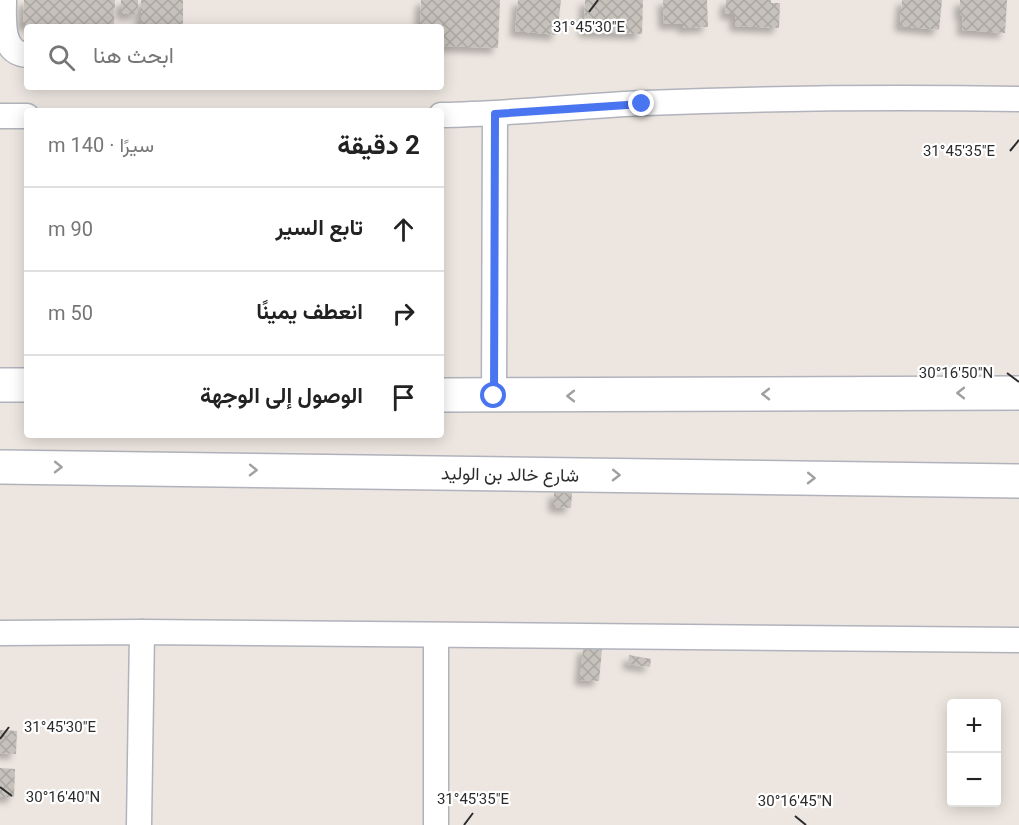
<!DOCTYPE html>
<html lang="ar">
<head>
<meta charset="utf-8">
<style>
  :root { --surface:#fff; --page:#f6f6f6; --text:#222; --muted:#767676; --line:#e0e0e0 }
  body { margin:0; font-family:Roboto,Vazirmatn,sans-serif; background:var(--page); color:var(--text); direction:rtl }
  .controls { position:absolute; right:18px; bottom:18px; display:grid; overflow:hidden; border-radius:6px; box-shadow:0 3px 15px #0003 }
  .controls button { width:54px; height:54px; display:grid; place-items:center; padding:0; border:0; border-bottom:2px solid var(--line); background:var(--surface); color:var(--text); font:30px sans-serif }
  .stop { position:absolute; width:18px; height:18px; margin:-14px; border:4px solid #4975f1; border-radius:50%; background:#fff }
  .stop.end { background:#4975f1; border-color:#fff; box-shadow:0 2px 6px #0008 }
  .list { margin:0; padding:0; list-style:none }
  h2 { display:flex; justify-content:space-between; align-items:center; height:78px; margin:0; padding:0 24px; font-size:26px }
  h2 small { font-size:20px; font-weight:400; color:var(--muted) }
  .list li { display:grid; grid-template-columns:39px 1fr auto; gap:18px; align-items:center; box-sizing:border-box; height:84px; padding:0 24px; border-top:2px solid var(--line) }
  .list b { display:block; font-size:22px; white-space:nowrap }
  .list em { font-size:20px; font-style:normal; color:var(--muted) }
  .icon { flex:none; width:33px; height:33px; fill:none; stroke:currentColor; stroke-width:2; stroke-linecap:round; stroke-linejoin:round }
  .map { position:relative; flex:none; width:1019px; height:825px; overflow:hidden; direction:ltr }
  .search { position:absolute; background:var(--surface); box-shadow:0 3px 15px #0003; left:24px; top:24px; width:420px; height:66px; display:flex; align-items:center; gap:15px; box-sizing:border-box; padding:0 21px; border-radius:6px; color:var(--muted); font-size:22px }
  .panel { position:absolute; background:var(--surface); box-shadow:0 3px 15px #0003; left:24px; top:108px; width:420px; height:330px; border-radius:6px; direction:rtl }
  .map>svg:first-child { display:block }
</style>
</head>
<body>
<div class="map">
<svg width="1019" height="825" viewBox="0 0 1019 825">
  <defs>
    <pattern id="building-cross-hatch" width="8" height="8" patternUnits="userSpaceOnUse" patternTransform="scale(1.5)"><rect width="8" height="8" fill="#c6c1bb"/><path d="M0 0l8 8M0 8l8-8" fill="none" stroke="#aaa6a1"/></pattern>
    <filter id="shadow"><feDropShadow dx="-5.5" dy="5.5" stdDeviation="3" flood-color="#0004"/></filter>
  </defs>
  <rect width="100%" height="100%" fill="#ede6e0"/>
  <path fill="url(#building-cross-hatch)" filter="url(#shadow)" d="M24,0H115L114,27L23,25Z
    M121,0H138V14H121Z
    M141,0H183V27H141Z
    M421,0H500L498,48L441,46V27H420Z
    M518,0H561L557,35L515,31Z
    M585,0H643L642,34L584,32Z
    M663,0H707L708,27L683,28V24H664Z
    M726,0H771V3H780L779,28L735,26V14H725Z
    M902,0H942L939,30L900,26Z
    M960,0H1007L1005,33L962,30L963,16L960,14Z
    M554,492L572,493L571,508L554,507Z
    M583,648L602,649L599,681L580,680Z
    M629,655L651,659L650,667L628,664Z
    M0,730L17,731L16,754L0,753Z
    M0,768L15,769L14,797H0Z"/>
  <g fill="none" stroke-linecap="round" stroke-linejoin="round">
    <g stroke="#b0b3bc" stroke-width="27">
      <path id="street" d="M4,0C4,19 0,53 27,55
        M441,115C510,114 577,106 646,103C770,98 894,97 1019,99
        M0,116H27
        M494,396L495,114
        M0,633L142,632L1019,640
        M139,825L142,632
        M436,825V635"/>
    </g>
    <g stroke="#b0b3bc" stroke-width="36">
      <path id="secondary" d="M0,385H27
        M441,395L1019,393
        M0,467L1019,481"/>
    </g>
    <use href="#street" stroke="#fff" stroke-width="24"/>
    <use href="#secondary" stroke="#fff" stroke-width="33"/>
  </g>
  <defs><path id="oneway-chevron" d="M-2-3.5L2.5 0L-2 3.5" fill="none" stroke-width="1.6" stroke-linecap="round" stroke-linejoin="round" transform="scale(1.5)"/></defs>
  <g stroke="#a0a0a0">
    <use href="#oneway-chevron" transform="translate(961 393) rotate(180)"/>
    <use href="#oneway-chevron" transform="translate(766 394) rotate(180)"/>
    <use href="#oneway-chevron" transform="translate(571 396) rotate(180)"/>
    <use href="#oneway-chevron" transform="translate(58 467) rotate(1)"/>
    <use href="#oneway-chevron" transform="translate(253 470) rotate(1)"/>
    <use href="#oneway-chevron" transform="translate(616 475) rotate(1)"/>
    <use href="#oneway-chevron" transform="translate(811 478) rotate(1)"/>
  </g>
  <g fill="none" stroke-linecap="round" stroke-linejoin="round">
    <path stroke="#4975f1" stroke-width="8" d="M494,396L495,114L642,104"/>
  </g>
  <path fill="none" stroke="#2c2c2c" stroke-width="2" d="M589,12L598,0M1010,151L1019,140M1007,373L1019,382M0,739L9,727M0,787L12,796M795,816L806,825M464,825L473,813"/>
  <g text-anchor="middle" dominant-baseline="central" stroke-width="4.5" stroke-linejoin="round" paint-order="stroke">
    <g font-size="18" fill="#2c2c2c" stroke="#fff">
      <text transform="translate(510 474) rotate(1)">شارع خالد بن الوليد</text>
    </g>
  </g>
  <g font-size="15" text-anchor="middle" fill="#2c2c2c" stroke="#fff" stroke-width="4.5" stroke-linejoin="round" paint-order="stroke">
    <text x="589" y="32">31°45'30"E</text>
    <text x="959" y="156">31°45'35"E</text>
    <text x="956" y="378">30°16'50"N</text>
    <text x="60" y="732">31°45'30"E</text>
    <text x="63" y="802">30°16'40"N</text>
    <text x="473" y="804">31°45'35"E</text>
    <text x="795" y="806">30°16'45"N</text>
  </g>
</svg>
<div class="controls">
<button>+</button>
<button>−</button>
</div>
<div class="stop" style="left:494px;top:396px"></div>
<div class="stop end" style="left:642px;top:104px"></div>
<div class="search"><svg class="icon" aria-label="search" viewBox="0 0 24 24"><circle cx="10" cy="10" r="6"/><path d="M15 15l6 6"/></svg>ابحث هنا</div>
<section class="panel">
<h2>2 دقيقة<small>سيرًا · 140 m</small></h2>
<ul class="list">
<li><svg class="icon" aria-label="ahead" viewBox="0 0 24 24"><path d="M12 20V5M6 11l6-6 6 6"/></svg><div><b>تابع السير</b></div><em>90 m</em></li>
<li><svg class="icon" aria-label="right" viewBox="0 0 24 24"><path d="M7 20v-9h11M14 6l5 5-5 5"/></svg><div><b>انعطف يمينًا</b></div><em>50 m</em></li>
<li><svg class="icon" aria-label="arrive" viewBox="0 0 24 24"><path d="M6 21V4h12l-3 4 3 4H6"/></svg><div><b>الوصول إلى الوجهة</b></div></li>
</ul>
</section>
</div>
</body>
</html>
